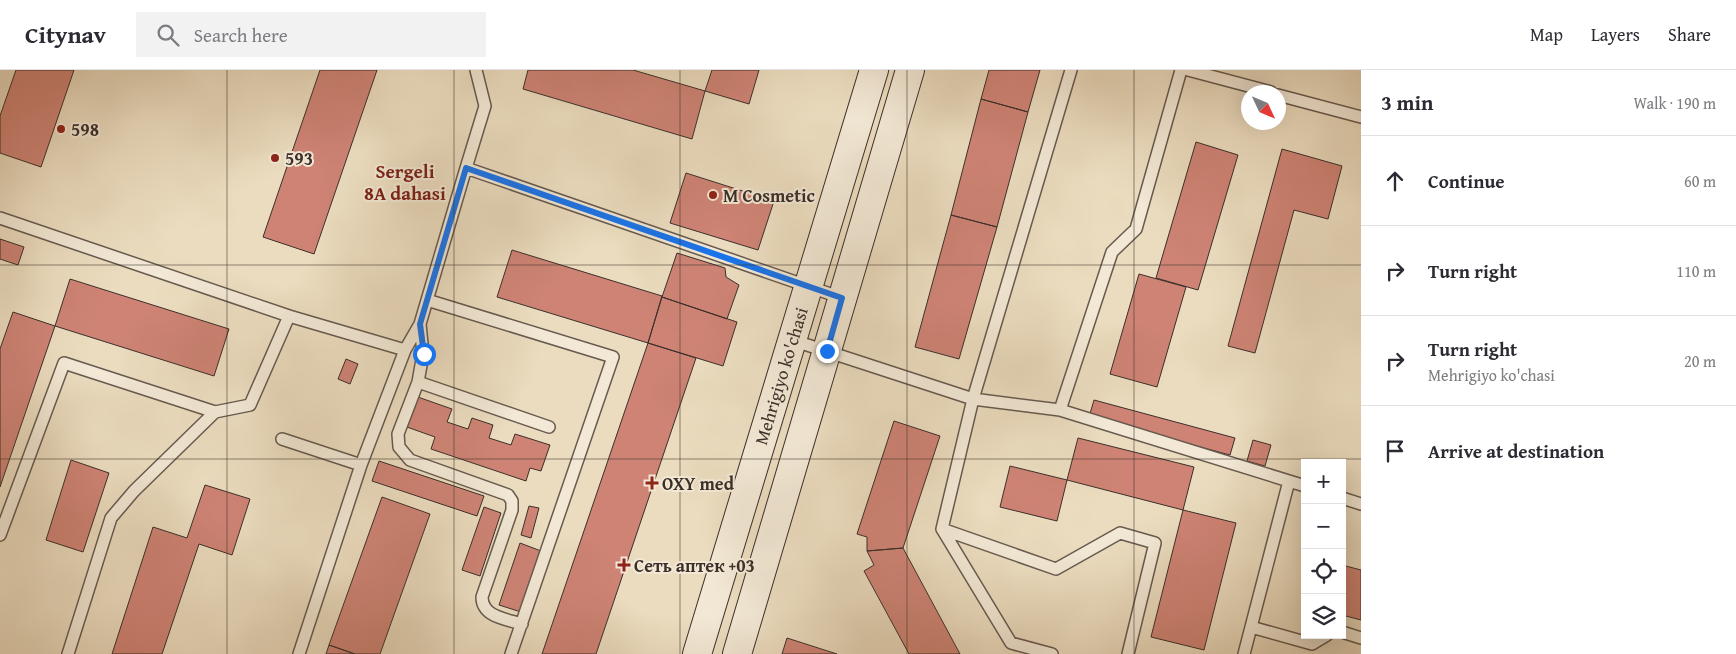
<!DOCTYPE html>
<html lang="en">
<head>
<meta charset="utf-8">
<style>
  :root { --surface:#fff; --page:#f2f2f3; --text:#2b2b33; --muted:#7c7c81; --line:#e1e1e2 }
  body { margin:0; font-family:"Gentium Book Plus",serif; background:var(--page); color:var(--text) }
  .controls { position:absolute; right:15px; bottom:15px; display:grid; overflow:hidden; border-radius:0px; box-shadow:0 5px 20px #0002 }
  .controls button { width:45px; height:45px; display:grid; place-items:center; padding:0; border:0; border-bottom:1px solid var(--line); background:var(--surface); color:var(--text); font:25px sans-serif }
  .compass { position:absolute; left:1241px; top:15px; width:45px; height:45px; border-radius:50%; background:var(--surface); box-shadow:0 5px 20px #0002; rotate:134deg }
  .stop { position:absolute; width:15px; height:15px; margin:-11px; border:4px solid #1a73e8; border-radius:50%; background:#fff }
  .stop.end { background:#1a73e8; border-color:#fff; box-shadow:0 1px 5px #0008 }
  .list { margin:0; padding:0; list-style:none }
  h2 { display:flex; justify-content:space-between; align-items:center; height:65px; margin:0; padding:0 20px; font-size:21px }
  h2 small { font-size:16px; font-weight:400; color:var(--muted) }
  .list li { display:grid; grid-template-columns:32px 1fr auto; gap:15px; align-items:center; box-sizing:border-box; height:90px; padding:0 20px; border-top:1px solid var(--line) }
  .list b { display:block; font-size:19px; white-space:nowrap }
  .list p { margin:0; font-size:16px; white-space:nowrap; color:var(--muted) }
  .list em { font-size:16px; font-style:normal; color:var(--muted) }
  .icon { flex:none; width:28px; height:28px; fill:none; stroke:currentColor; stroke-width:2; stroke-linecap:round; stroke-linejoin:round }
  .map { position:relative; flex:none; width:1361px; height:584px; overflow:hidden }
  header { display:flex; align-items:center; gap:30px; box-sizing:border-box; height:70px; padding:0 25px; background:var(--surface); border-bottom:1px solid var(--line) }
  header strong { font-size:24px }
  nav { display:flex; gap:28px; margin-inline-start:auto; font-size:18px }
  .search { width:350px; height:45px; background:var(--page); display:flex; align-items:center; gap:12px; box-sizing:border-box; padding:0 18px; border-radius:0px; color:var(--muted); font-size:19px }
  main { display:flex }
  aside { flex:1; background:var(--surface) }
  .map>svg:first-child { display:block }
</style>
</head>
<body>
<header>
<strong>Citynav</strong>
<div class="search"><svg class="icon" aria-label="search" viewBox="0 0 24 24"><circle cx="10" cy="10" r="6"/><path d="M15 15l6 6"/></svg>Search here</div>
<nav><a>Map</a><a>Layers</a><a>Share</a></nav>
</header>
<main>
<div class="map">
<svg width="1361" height="584" viewBox="0 0 1361 584">
  <rect width="100%" height="100%" fill="#ebdcbf"/>
  <filter id="stains"><feTurbulence type="fractalNoise" baseFrequency=".004" numOctaves="4"/><feColorMatrix values="0 0 0 0 .2 0 0 0 0 .09 0 0 0 0 .02 0 0 0 .5 -.17"/></filter>
  <radialGradient id="worn" r=".72"><stop offset=".6" stop-color="#630" stop-opacity="0"/><stop offset="1" stop-color="#630" stop-opacity=".3"/></radialGradient>
  <path fill="#ce8375" stroke="#3b2f2a" d="M16,0H74L41,97L0,83V46Z
    M320,0H377L314,184L263,167Z
    M528,0H633L705,21L692,69L523,19Z
    M712,0H759L749,34L705,21Z
    M989,0H1040L1028,42L981,29Z
    M981,29L1028,42L997,157L951,145Z
    M1196,72L1238,85L1198,220L1156,208Z
    M1282,79L1342,96L1328,149L1294,140L1255,283L1228,276Z
    M686,103L774,131L758,180L670,153Z
    M951,145L997,157L959,289L915,277Z
    M0,169L24,177L18,195L0,189Z
    M512,180L662,226L648,273L497,227Z
    M677,183L725,198L726,207L739,215L727,249L662,227Z
    M1139,204L1186,217L1157,317L1110,304Z
    M70,209L229,259L214,306L55,256Z
    M662,227L737,252L723,296L648,273Z
    M13,242L55,256L0,417V279Z
    M648,273L696,288L596,584H542Z
    M346,289L358,294L350,314L338,309Z
    M415,326L452,339L447,352L468,359L472,348L493,355L489,368L511,375L515,364L550,375L541,401L530,398L526,411L431,379L435,367L404,356Z
    M1094,330L1235,368L1230,385L1089,347Z
    M894,351L940,366L903,478L867,481V467L857,464Z
    M1078,368L1194,397L1183,440L1067,410Z
    M1253,370L1271,375L1265,396L1247,391Z
    M71,390L109,403L83,482L46,470Z
    M379,391L484,426L477,446L372,411Z
    M1010,396L1067,410L1057,451L1000,437Z
    M205,415L250,429L232,485L199,474L162,584H112L153,457L187,468Z
    M382,427L430,444L380,584H355L329,575Z
    M529,436L539,438L531,468L521,465Z
    M484,437L501,443L480,506L462,500Z
    M1183,440L1236,453L1204,580L1151,567Z
    M520,473L541,481L521,542L499,535Z
    M903,478L960,584H909L864,501L874,495L867,481Z
    M1342,495L1361,500V550L1342,545Z
    M787,568L837,584H782Z
    M329,575L355,584H326Z"/>
  <g fill="none" stroke-linecap="round" stroke-linejoin="round">
    <g stroke="#675a4f" stroke-width="14">
      <path id="lane" d="M476,0L485,36L466,98L842,228
        M1188,0L1271,22
        M1278,25L1361,47
        M0,148L289,246L405,280L420,254L466,98
        M427,230L613,287L511,584
        M420,254L423,284L418,312L398,364L399,377L410,390L508,425L512,431V440L482,527C482,547 506,549 522,554
        M792,270L973,329L1060,340L1305,416
        M418,312L549,357
        M1060,340L1112,182L1136,159L1181,0
        M282,369L361,395
        M1342,428L1361,434
        M942,459L1056,499L1120,463L1155,473L1128,584
        M0,465L64,293L215,342
        M1251,557L1312,574L1327,565
        M1342,562L1361,568
        M68,584L111,448L134,421L215,342L250,335L289,246
        M299,584L361,395L405,280
        M1052,584L1011,573L942,459L973,329L1071,0
        M1244,584L1289,411"/>
    </g>
    <g stroke="#3b2f2a" stroke-width="30">
      <path id="secondary" d="M697,584L874,0
        M737,584L910,0"/>
    </g>
    <use href="#lane" stroke="#f2e8d5" stroke-width="11"/>
    <use href="#secondary" stroke="#f2e8d5" stroke-width="28"/>
  </g>
  <g fill="none" stroke-linecap="round" stroke-linejoin="round">
    <path stroke="#1a73e8" stroke-width="6" d="M424,284L420,254L466,98L842,228L827,281"/>
  </g>
  <path fill="none" stroke="#3b2f2a" stroke-width="1" stroke-opacity="0.55" d="M227,0V584M454,0V584M680,0V584M907,0V584M1134,0V584M0,195H1361M0,389H1361"/>
  <g fill="#8f2418" stroke="#f2e8d5" stroke-width="2">
    <circle cx="61" cy="59" r="5"/>
    <circle cx="275" cy="88" r="5"/>
    <circle cx="713" cy="125" r="5"/>
    <path d="M649.5 405.5h5v5h5v5h-5v5h-5v-5h-5v-5h5z"/>
    <path d="M621.5 487.5h5v5h5v5h-5v5h-5v-5h-5v-5h5z"/>
  </g>
  <g text-anchor="middle" dominant-baseline="central" stroke-width="4" stroke-linejoin="round" paint-order="stroke">
    <g font-size="18" font-weight="bold" fill="#3b2f2a" stroke="#f2e8d5" text-anchor="start">
      <text x="71" y="59">598</text>
      <text x="285" y="88">593</text>
      <text x="723" y="125">M Cosmetic</text>
      <text x="662" y="413">OXY med</text>
      <text x="634" y="495">Сеть аптек +03</text>
    </g>
    <g font-size="18" fill="#3b2f2a" stroke="#f2e8d5">
      <text transform="translate(781 306) rotate(-73)">Mehrigiyo ko'chasi</text>
    </g>
    <g font-size="19" font-weight="bold" fill="#7a1f14" stroke="#f2e8d5">
      <text x="405" y="101">Sergeli<tspan x="405" dy="22">8A dahasi</tspan></text>
    </g>
  </g>
  <rect width="100%" height="100%" filter="url(#stains)"/>
  <rect width="100%" height="100%" fill="url(#worn)"/>
</svg>
<div class="controls">
<button>+</button>
<button>−</button>
<button><svg class="icon" aria-label="locate" viewBox="0 0 24 24"><circle cx="12" cy="12" r="6"/><path d="M12 2v4M12 18v4M2 12h4M18 12h4"/></svg></button>
<button><svg class="icon" aria-label="layers" viewBox="0 0 24 24"><path d="M12 4l9 5-9 5-9-5zM3 14l9 5 9-5"/></svg></button>
</div>
<svg class="compass" viewBox="-18 -18 36 36"><path d="M0-13l5 13h-10z" fill="#e53935"/><path d="M0 13l5-13h-10z" fill="#7c7c81"/></svg>
<div class="stop" style="left:424px;top:284px"></div>
<div class="stop end" style="left:827px;top:281px"></div>
</div>
<aside>
<h2>3 min<small>Walk · 190 m</small></h2>
<ul class="list">
<li><svg class="icon" aria-label="ahead" viewBox="0 0 24 24"><path d="M12 20V5M6 11l6-6 6 6"/></svg><div><b>Continue</b></div><em>60 m</em></li>
<li><svg class="icon" aria-label="right" viewBox="0 0 24 24"><path d="M7 20v-9h11M14 6l5 5-5 5"/></svg><div><b>Turn right</b></div><em>110 m</em></li>
<li><svg class="icon" aria-label="right" viewBox="0 0 24 24"><path d="M7 20v-9h11M14 6l5 5-5 5"/></svg><div><b>Turn right</b><p>Mehrigiyo ko'chasi</p></div><em>20 m</em></li>
<li><svg class="icon" aria-label="arrive" viewBox="0 0 24 24"><path d="M6 21V4h12l-3 4 3 4H6"/></svg><div><b>Arrive at destination</b></div></li>
</ul>
</aside>
</main>
</body>
</html>
